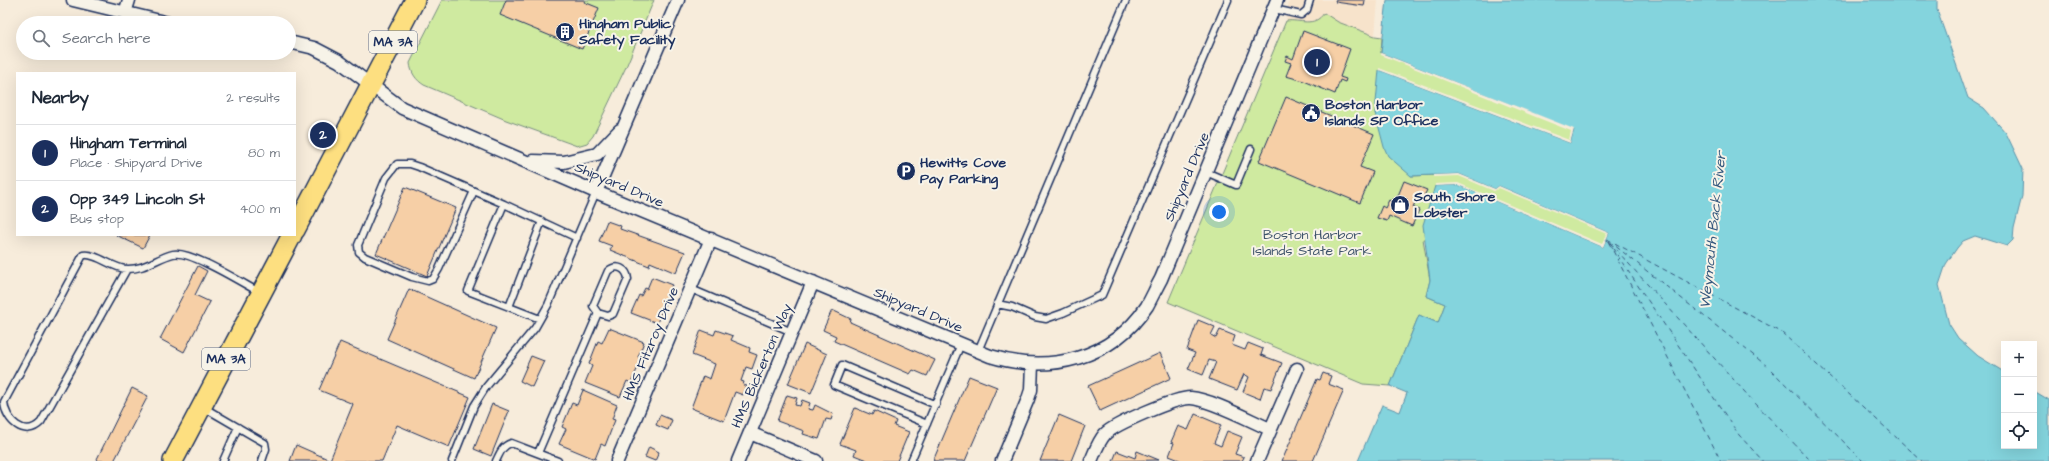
<!DOCTYPE html>
<html lang="en">
<head>
<meta charset="utf-8">
<style>
  :root { --surface:#fff; --page:#f6f6f7; --text:#1f2937; --muted:#747a83; --line:#e0e1e3; --accent:#1b2f5e }
  body { margin:0; font-family:"Architects Daughter",sans-serif; background:var(--page); color:var(--text) }
  .controls { position:absolute; right:12px; bottom:12px; display:grid; overflow:hidden; border-radius:0px; box-shadow:0 4px 16px #0002 }
  .controls button { width:36px; height:36px; display:grid; place-items:center; padding:0; border:0; border-bottom:1px solid var(--line); background:var(--surface); color:var(--text); font:20px sans-serif }
  .you { position:absolute; left:1219px; top:212px; width:14px; height:14px; margin:-10px; border:3px solid #fff; border-radius:50%; background:#1a73e8; box-shadow:0 0 0 6px #1a73e833 }
  .badge { display:grid; place-items:center; width:26px; height:26px; border-radius:50%; background:var(--accent); color:#fff; font-size:13px; font-weight:700 }
  .pin { position:absolute; translate:-50% -50%; border:2px solid #fff; box-shadow:0 1px 4px #0006 }
  .list { margin:0; padding:0; list-style:none }
  h2 { display:flex; justify-content:space-between; align-items:center; height:52px; margin:0; padding:0 16px; font-size:17px }
  h2 small { font-size:13px; font-weight:400; color:var(--muted) }
  .list li { display:grid; grid-template-columns:26px 1fr auto; gap:12px; align-items:center; box-sizing:border-box; height:56px; padding:0 16px; border-top:1px solid var(--line) }
  .list b { display:block; font-size:15px; white-space:nowrap }
  .list p { margin:0; font-size:13px; white-space:nowrap; color:var(--muted) }
  .list em { font-size:13px; font-style:normal; color:var(--muted) }
  .icon { flex:none; width:22px; height:22px; fill:none; stroke:currentColor; stroke-width:2; stroke-linecap:round; stroke-linejoin:round }
  .map { position:relative; flex:none; width:2049px; height:461px; overflow:hidden }
  .search { position:absolute; background:var(--surface); box-shadow:0 4px 16px #0002; left:16px; top:16px; width:280px; height:44px; display:flex; align-items:center; gap:10px; box-sizing:border-box; padding:0 14px; border-radius:22px; color:var(--muted); font-size:15px }
  .panel { position:absolute; background:var(--surface); box-shadow:0 4px 16px #0002; left:16px; top:72px; width:280px; height:164px; border-radius:0px }
  .map>svg:first-child { display:block }
</style>
</head>
<body>
<div class="map">
<svg width="2049" height="461" viewBox="0 0 2049 461">
  <rect width="100%" height="100%" fill="#f7ecdb"/>
  <filter id="ink" filterUnits="userSpaceOnUse"><feTurbulence type="fractalNoise" baseFrequency=".025" numOctaves="2"/><feDisplacementMap in="SourceGraphic" scale="8" xChannelSelector="R" yChannelSelector="G"/><feConvolveMatrix kernelMatrix="1 2 1 2 8 2 1 2 1" color-interpolation-filters="sRGB"/></filter>
  <g filter="url(#ink)">
    <path fill="#f7e3cb" d="M1289,0H1378L1375,36L1337,22L1324,14L1322,17L1312,22L1286,21Z"/>
    <path fill="#cfeaa0" stroke="#758c7f" d="M442,0H654L626,67L593,136L587,143L577,146L506,120L424,85C416,80 411,73 410,63Z
      M1324,13L1338,22L1375,36L1382,37L1381,53L1574,129L1570,143L1375,113L1380,127L1411,176L1459,174L1499,186L1609,233L1603,247L1423,239L1430,280L1426,296L1445,304L1438,323L1419,315L1390,386L1363,384L1168,302L1286,21C1300,19 1314,28 1324,13Z"/>
    <path fill="#84d4dd" stroke="#5a92aa" d="M1387,0H1937V10L1968,98L1984,108L2006,133L2023,169L2022,196L2014,228L2013,240L2007,246L1975,236L1963,241L1957,248L1946,264L1939,285L1949,324L1958,338L1978,356L2004,372V446H2034V391L2049,400V461H1358L1382,405L1400,412L1407,393L1390,386L1419,315L1438,323L1445,304L1426,296L1430,280L1423,225L1435,186L1458,185L1603,247L1609,233L1499,186L1495,189L1459,174L1411,176L1388,156L1384,147L1375,113L1379,70L1570,143L1574,130L1381,53Z"/>
    <path fill="#f7ecdb" d="M1381,53L1574,129L1570,143L1379,70V68L1569,140L1571,131L1381,55Z
      M1459,174L1495,189L1499,186L1609,233L1603,247L1458,185L1435,186V184L1458,183L1602,244L1607,234L1499,188L1494,191L1459,176L1433,177V175Z"/>
    <g fill="none" stroke-linecap="round" stroke-linejoin="round">
      <path stroke="#35587e" stroke-width="1" stroke-dasharray="5 4" stroke-linecap="butt" d="M1607,239L1781,332L1922,461
        M1607,240L1739,435L1763,461
        M1609,241L1767,366L1863,461
        M1609,243L1721,461
        M1610,243L1753,401L1811,461"/>
    </g>
    <path fill="#f6cfa6" stroke="#1b2f5e" d="M506,0H585L584,2L599,8L582,49L500,15Z
      M1336,0H1365L1364,6L1335,2Z
      M1303,31L1350,49L1340,77L1346,79L1345,82L1340,80L1335,94L1304,81L1286,76L1291,63L1285,61L1287,56L1293,59Z
      M1286,97L1374,134L1360,167L1373,172L1360,203L1259,161Z
      M1404,181L1427,190L1422,200L1417,198L1413,207L1419,210L1412,226L1389,216L1387,221L1377,218L1382,206L1385,208L1389,200L1395,203Z
      M405,187L456,208L427,276L376,254Z
      M607,221L621,226L620,229L685,252L676,273L650,262L649,266L610,250L612,246L599,241Z
      M116,235H150L143,248Z
      M198,266L207,271L195,295L210,302L184,352L160,339Z
      M652,277L672,285L657,323L631,313L639,295L641,296L645,288L647,289Z
      M409,289L496,328L474,378L387,339Z
      M832,310L851,319L850,322L935,360L927,376L913,370L910,374L834,341L836,336L823,330Z
      M1198,320L1215,327L1211,335L1216,338L1220,330L1235,336L1232,345L1245,350L1248,343L1263,349L1261,355L1282,363L1271,389L1264,387L1260,399L1243,392L1249,377L1244,374L1237,390L1209,379L1216,362L1209,360L1203,375L1188,369L1195,353L1187,350Z
      M609,328L644,342L638,357L642,358L631,383L627,381L620,397L585,383L592,366L589,364L598,341L602,343Z
      M701,330L714,335L716,330L733,336L731,340L750,348L749,352L757,355L752,369L746,367L741,381L744,382L743,385L747,386L743,395L735,392L724,421L691,408L703,376L710,379L715,364L692,355Z
      M340,342L470,397L449,447L397,425L382,461H290L296,445L330,460L353,404L319,390Z
      M805,344L827,354L811,393L788,384Z
      M1160,353L1171,378L1100,411L1088,386Z
      M531,356L544,361L532,387L520,381Z
      M1323,373L1331,376L1328,384L1344,390L1313,461H1282L1317,379L1320,380Z
      M969,376L997,387L965,461H933Z
      M132,388L148,396L114,461H96Z
      M583,390L617,405L612,419L615,420L605,446L601,444L595,459L559,444L566,429L562,427L572,403L577,405Z
      M787,395L797,398L795,405L800,406L802,400L810,403L808,409L813,410L815,405L833,414L831,420L826,419L819,439L803,434L804,431L777,421Z
      M492,404L509,411L491,456L474,449Z
      M855,408L872,415L874,411L896,421L894,426L909,432L897,461H869L854,455L856,450L840,444Z
      M1195,414L1221,425L1214,443L1221,446L1227,431L1242,437L1235,454L1244,457L1242,461H1182L1169,456L1174,443L1171,442L1178,426L1188,430Z
      M660,415L672,420L668,430L656,425Z
      M1059,415L1085,426L1071,461H1040Z
      M649,447L659,452L655,461L645,457Z
      M1117,451L1135,458L1137,451L1159,460L1113,461Z"/>
    <g fill="none" stroke-linecap="round" stroke-linejoin="round">
      <g stroke="#1b2f5e" stroke-width="9">
        <path id="lane" d="M1274,9L1301,15L1307,10L1310,0
          M1206,172L1236,185L1251,149
          M474,191L439,269L433,279L428,281L412,277L365,257L359,252L358,245L386,178L397,164H410L419,167L504,204
          M127,269L41,422C25,439 5,420 4,402L83,255C97,253 112,268 126,269C144,270 157,258 173,254C190,250 242,283 259,292
          M691,289L792,332
          M997,304L1012,307L1035,317L1046,319L1063,313L1102,295L1228,0
          M509,307L542,221
          M540,319L468,291L504,204L577,238
          M978,351L1126,0
          M203,407L265,443L266,449L262,461
          M927,424L834,385L842,365L936,405
          M538,453L598,313L608,316L613,314L628,279C627,269 617,263 608,271L593,306L598,313
          M223,461L238,427
          M452,461L474,406L486,387L535,328L548,305L596,192
          M496,461C500,453 502,446 511,443L558,461
          M911,461L961,344"/>
      </g>
      <g stroke="#1b2f5e" stroke-width="15">
        <path id="street" d="M73,0L168,23
          M125,13L129,0
          M289,42L314,48L339,61L402,108L596,192L990,356C1049,374 1111,360 1147,306C1152,297 1156,288 1161,279L1277,0
          M533,161L564,162L597,154L620,130
          M596,192L678,0
          M750,433L816,461
          M617,461L711,239
          M738,461L813,282
          M1002,461L1028,399L1031,390L1032,364
          M1091,461C1095,452 1098,442 1105,434C1115,424 1177,397 1191,398C1210,399 1251,421 1270,429
          M1257,461L1297,369"/>
      </g>
      <g stroke="#1b2f5e" stroke-width="22">
        <path id="primary" d="M295,230L415,0
          M173,461L292,235"/>
      </g>
      <use href="#lane" stroke="#f7f3e8" stroke-width="6"/>
      <use href="#street" stroke="#f7f3e8" stroke-width="12"/>
      <use href="#primary" stroke="#fddf80" stroke-width="19"/>
    </g>
  </g>
  <defs>
    <g id="building-disc" transform="scale(1)"><circle r="9.5" fill="#1b2f5e" stroke="#f7f3e8"/><path d="M-4-6H4V6H1V3H-1V6H-4ZM-2.5-4.3h1.7v1.8h-1.7ZM.8-4.3h1.7v1.8H.8ZM-2.5-1h1.7V.8h-1.7ZM.8-1h1.7V.8H.8Z" fill="#fff"/></g>
    <g id="civic-disc" transform="scale(1)"><circle r="9.5" fill="#1b2f5e" stroke="#f7f3e8"/><path d="M-.6-6.5H3V-4.5H.6V-3L4-1V1h2V6H-6V1h2V-1L-.6-3ZM-1.2 2.5V6h2.4V2.5Z" fill="#fff"/></g>
    <g id="parking-disc" transform="scale(1)"><circle r="9.5" fill="#1b2f5e" stroke="#f7f3e8"/><path d="M-3.5-5.5H1a3.5 3.5 0 0 1 0 7H-1V5.5H-3.5ZM-1-3.4V-.6H.8a1.4 1.4 0 0 0 0-2.8Z" fill="#fff"/></g>
    <g id="shop-disc" transform="scale(1)"><circle r="9.5" fill="#1b2f5e" stroke="#f7f3e8"/><path d="M-5-2.5h2.3a2.7 3.5 0 0 1 5.4 0H5L5.5 6h-11ZM-1.5-2.5h3a1.5 2.3 0 0 0-3 0Z" fill="#fff"/></g>
  </defs>
  <g fill-rule="evenodd">
    <use href="#building-disc" x="565" y="32"/>
    <use href="#civic-disc" x="1311" y="113"/>
    <use href="#parking-disc" x="906" y="171"/>
    <use href="#shop-disc" x="1400" y="205"/>
  </g>
  <g text-anchor="middle" dominant-baseline="central" stroke-width="4" stroke-linejoin="round" paint-order="stroke">
    <g fill="#f7f3e8" stroke="#5d6a87" stroke-width="1">
      <rect x="369" y="31" width="48" height="22" rx="3"/>
      <rect x="202" y="348" width="48" height="22" rx="3"/>
    </g>
    <g font-size="13" font-weight="bold" fill="#1b2f5e">
      <text x="393" y="42">MA 3A</text>
      <text x="226" y="359">MA 3A</text>
    </g>
    <g font-size="14" font-weight="bold" fill="#1b2f5e" stroke="#f7f3e8" text-anchor="start">
      <text x="579" y="24">Hingham Public<tspan x="579" dy="16">Safety Facility</tspan></text>
      <text x="1325" y="105">Boston Harbor<tspan x="1325" dy="16">Islands SP Office</tspan></text>
      <text x="920" y="163">Hewitts Cove<tspan x="920" dy="16">Pay Parking</tspan></text>
      <text x="1414" y="197">South Shore<tspan x="1414" dy="16">Lobster</tspan></text>
    </g>
    <g font-size="14" fill="#1b2f5e" stroke="#f7f3e8">
      <text transform="translate(1187 177) rotate(-67)">Shipyard Drive</text>
      <text transform="translate(619 185) rotate(23)">Shipyard Drive</text>
      <text transform="translate(918 310) rotate(23)">Shipyard Drive</text>
      <text transform="translate(651 344) rotate(-67)">HMS Fitzroy Drive</text>
      <text transform="translate(762 366) rotate(-67)">HMS Bickerton Way</text>
    </g>
    <g font-size="14" fill="#3f546b" stroke="#f7f3e8">
      <text x="1312" y="235">Boston Harbor<tspan x="1312" dy="16">Islands State Park</tspan></text>
    </g>
    <g font-size="15" font-style="italic" fill="#35587e" stroke="#f7f3e8">
      <text transform="translate(1713 230) rotate(-84)">Weymouth Back River</text>
    </g>
  </g>
</svg>
<div class="controls">
<button>+</button>
<button>−</button>
<button><svg class="icon" aria-label="locate" viewBox="0 0 24 24"><circle cx="12" cy="12" r="6"/><path d="M12 2v4M12 18v4M2 12h4M18 12h4"/></svg></button>
</div>
<div class="you"></div>
<div class="pin badge" style="left:1317px;top:62px">1</div>
<div class="pin badge" style="left:323px;top:135px">2</div>
<div class="search"><svg class="icon" aria-label="search" viewBox="0 0 24 24"><circle cx="10" cy="10" r="6"/><path d="M15 15l6 6"/></svg>Search here</div>
<section class="panel">
<h2>Nearby<small>2 results</small></h2>
<ul class="list">
<li><span class="badge">1</span><div><b>Hingham Terminal</b><p>Place · Shipyard Drive</p></div><em>80 m</em></li>
<li><span class="badge">2</span><div><b>Opp 349 Lincoln St</b><p>Bus stop</p></div><em>400 m</em></li>
</ul>
</section>
</div>
</body>
</html>
